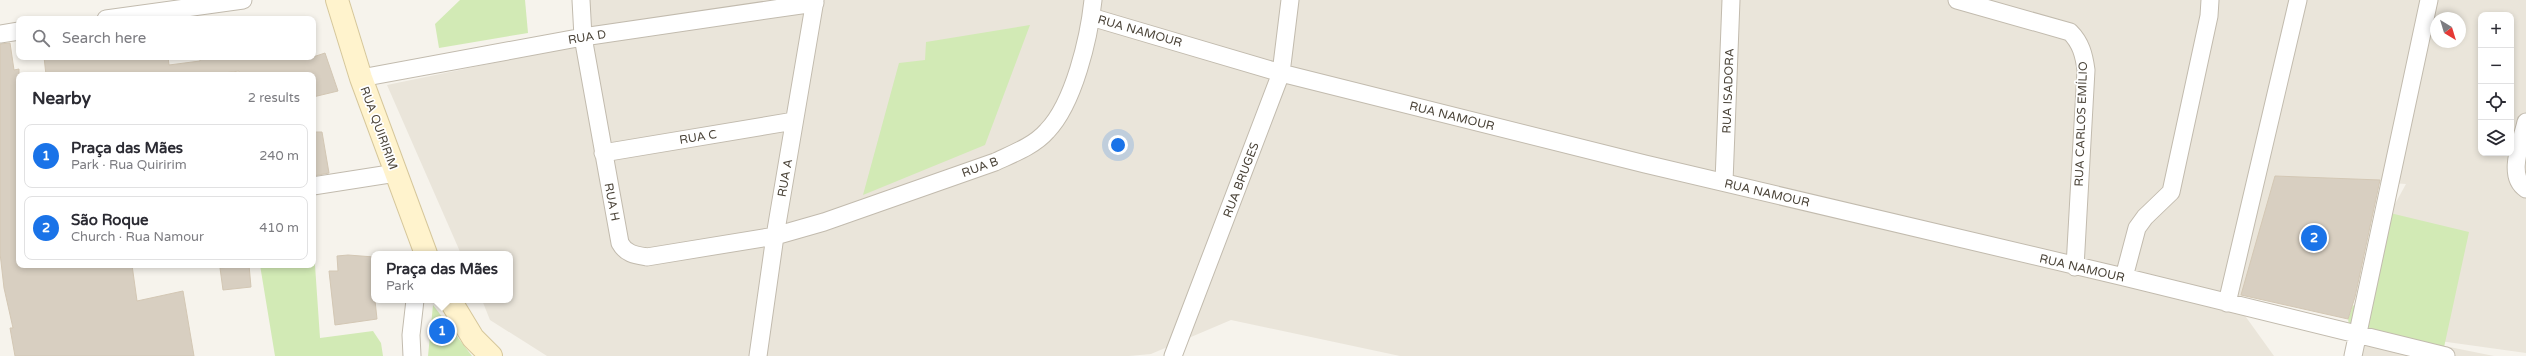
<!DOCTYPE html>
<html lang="en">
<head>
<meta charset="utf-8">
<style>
  :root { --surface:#fff; --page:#f7f7f7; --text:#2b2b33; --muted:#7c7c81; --line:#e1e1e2; --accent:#1a73e8 }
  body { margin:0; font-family:"Varela Round",sans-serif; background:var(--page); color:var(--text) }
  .controls { position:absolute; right:12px; top:12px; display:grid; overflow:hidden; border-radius:8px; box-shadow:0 2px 6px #0003 }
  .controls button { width:36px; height:36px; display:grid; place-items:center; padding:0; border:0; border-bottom:1px solid var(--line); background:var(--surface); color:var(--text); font:20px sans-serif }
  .compass { position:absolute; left:2430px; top:12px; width:36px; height:36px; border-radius:50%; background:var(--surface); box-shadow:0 2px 6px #0003; rotate:142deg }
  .you { position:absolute; left:1118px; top:145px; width:14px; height:14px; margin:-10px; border:3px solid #fff; border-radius:50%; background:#1a73e8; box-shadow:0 0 0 6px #1a73e833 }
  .badge { display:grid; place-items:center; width:26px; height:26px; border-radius:50%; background:var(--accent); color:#fff; font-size:13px; font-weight:700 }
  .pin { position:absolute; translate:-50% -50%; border:2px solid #fff; box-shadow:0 1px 4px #0006 }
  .popup { position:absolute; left:371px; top:251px; width:142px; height:52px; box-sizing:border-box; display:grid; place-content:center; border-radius:8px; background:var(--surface); filter:drop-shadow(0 1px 3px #0005); font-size:13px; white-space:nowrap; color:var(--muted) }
  .popup b { font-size:15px; color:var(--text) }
  .popup::after { content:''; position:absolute; left:50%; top:100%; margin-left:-8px; border:8px solid transparent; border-top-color:var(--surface) }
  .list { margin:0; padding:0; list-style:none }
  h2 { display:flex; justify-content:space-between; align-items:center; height:52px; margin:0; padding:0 16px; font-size:17px }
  h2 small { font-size:13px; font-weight:400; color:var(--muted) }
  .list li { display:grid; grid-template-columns:26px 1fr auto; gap:12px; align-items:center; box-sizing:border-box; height:64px; margin:0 8px 8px; padding:0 8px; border:1px solid var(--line); border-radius:8px }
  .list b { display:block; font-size:15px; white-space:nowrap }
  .list p { margin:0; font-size:13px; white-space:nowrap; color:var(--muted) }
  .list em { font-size:13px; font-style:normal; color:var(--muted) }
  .icon { flex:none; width:22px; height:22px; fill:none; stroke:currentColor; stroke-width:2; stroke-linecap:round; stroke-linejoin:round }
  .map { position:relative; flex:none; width:2526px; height:356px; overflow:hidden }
  .search { position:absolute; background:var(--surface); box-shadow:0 2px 6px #0003; left:16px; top:16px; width:300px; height:44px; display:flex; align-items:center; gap:10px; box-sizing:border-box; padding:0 14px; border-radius:8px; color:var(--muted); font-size:15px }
  .panel { position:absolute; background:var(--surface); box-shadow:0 2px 6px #0003; left:16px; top:72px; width:300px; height:196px; border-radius:8px }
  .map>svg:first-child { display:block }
</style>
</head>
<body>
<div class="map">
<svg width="2526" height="356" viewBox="0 0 2526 356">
  <rect width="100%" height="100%" fill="#f6f3ec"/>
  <path fill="#eae5da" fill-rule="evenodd" d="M572,0H2526V353L2375,332L2494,356H2361L2390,213L2406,184L2276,176L2238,306L2274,356H1400L1231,320L1151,354L1129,356H547L490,320L482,300H510V254H461L387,85L575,46ZM2481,15H2511V153H2481ZM2436,18H2460V42H2436Z"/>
  <path fill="#d2eab5" d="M460,0H525L528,33L439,48L435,24Z
    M1030,25L985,145L863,195L899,63L925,60L926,42Z
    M2390,213L2469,232L2443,352L2349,325L2348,319L2353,305L2367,319Z
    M313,236L320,338L373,331L381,343L383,356H275L260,265H313Z
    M433,305L472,356H428Z"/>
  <path fill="#d8cfc1" stroke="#d3c7b4" d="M10,43L14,70L19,69V265H132L137,301L183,291L194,356H15L10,328H13L4,288L0,253V44Z
    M325,53L338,91L313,97V75H239V71L210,75H46L44,57H168L169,65L200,61V57H313Z
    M313,132H322L329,173L313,176Z
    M2275,176L2380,180L2355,297L2348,319L2241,295Z
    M348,255L374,257L373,282L377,319L335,325L329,271H338L337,256Z
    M249,265L251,287L223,290L220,268Z"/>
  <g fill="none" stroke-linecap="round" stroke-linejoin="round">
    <g stroke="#c2bbae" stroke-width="19">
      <path id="street" d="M581,0L583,37L620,243C626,254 635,255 647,257L775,236L824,222L995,162C1012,154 1034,146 1047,131C1074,103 1089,38 1093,0
        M1957,0L2070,32C2081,43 2084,55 2086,70L2075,267
        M1091,17L1281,73L1645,164L2124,277L2446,356
        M106,19L243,0
        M0,34L19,31
        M361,78L583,37L815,3
        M2526,122C2522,141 2506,176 2526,189
        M603,153L794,121
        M1724,182L1731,0
        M313,186L396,173
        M2124,277L2137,228L2145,217L2171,192L2209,16L2210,0
        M2227,303L2298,0
        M412,356L411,335L415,300
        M758,356L775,236L815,0
        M1173,356L1281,73L1290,0
        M2353,356L2429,0"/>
    </g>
    <g stroke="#d6c79b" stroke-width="24">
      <path id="secondary" d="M337,0L361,78L426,254
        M450,300L473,338L491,356"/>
    </g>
    <use href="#street" stroke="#fff" stroke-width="17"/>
    <use href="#secondary" stroke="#fff3cd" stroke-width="22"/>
  </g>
  <g text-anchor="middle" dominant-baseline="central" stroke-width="3.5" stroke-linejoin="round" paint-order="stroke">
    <g font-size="12" fill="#4b4439" stroke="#fff">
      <text transform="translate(1140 31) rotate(16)">RUA NAMOUR</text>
      <text transform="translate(587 37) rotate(-9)">RUA D</text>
      <text transform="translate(1728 91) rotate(-88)">RUA ISADORA</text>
      <text transform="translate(1452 116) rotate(14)">RUA NAMOUR</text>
      <text transform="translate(2081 124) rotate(-88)">RUA CARLOS EMÍLIO</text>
      <text transform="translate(379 128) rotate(70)">RUA QUIRIRIM</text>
      <text transform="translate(698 137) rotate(-9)">RUA C</text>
      <text transform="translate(980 167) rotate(-20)">RUA B</text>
      <text transform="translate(785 178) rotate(-80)">RUA A</text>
      <text transform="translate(1241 180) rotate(-69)">RUA BRUGES</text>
      <text transform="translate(1767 193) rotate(13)">RUA NAMOUR</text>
      <text transform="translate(612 202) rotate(79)">RUA H</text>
      <text transform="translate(2082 268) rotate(13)">RUA NAMOUR</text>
    </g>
  </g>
</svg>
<div class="controls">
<button>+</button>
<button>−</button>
<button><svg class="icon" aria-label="locate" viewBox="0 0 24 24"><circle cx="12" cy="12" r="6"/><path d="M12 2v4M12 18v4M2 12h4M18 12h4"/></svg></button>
<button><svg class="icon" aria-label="layers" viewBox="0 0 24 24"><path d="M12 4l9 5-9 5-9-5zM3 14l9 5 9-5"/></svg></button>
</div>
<svg class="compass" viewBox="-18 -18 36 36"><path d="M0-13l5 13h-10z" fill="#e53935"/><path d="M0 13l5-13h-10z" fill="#7c7c81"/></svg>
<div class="you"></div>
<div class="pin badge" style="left:442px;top:331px">1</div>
<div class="popup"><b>Praça das Mães</b>Park</div>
<div class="pin badge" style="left:2314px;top:238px">2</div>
<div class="search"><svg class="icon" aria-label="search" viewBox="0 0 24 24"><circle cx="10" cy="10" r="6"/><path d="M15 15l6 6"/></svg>Search here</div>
<section class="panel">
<h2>Nearby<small>2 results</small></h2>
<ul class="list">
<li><span class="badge">1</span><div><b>Praça das Mães</b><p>Park · Rua Quiririm</p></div><em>240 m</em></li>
<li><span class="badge">2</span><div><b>São Roque</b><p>Church · Rua Namour</p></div><em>410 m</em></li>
</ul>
</section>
</div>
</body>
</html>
